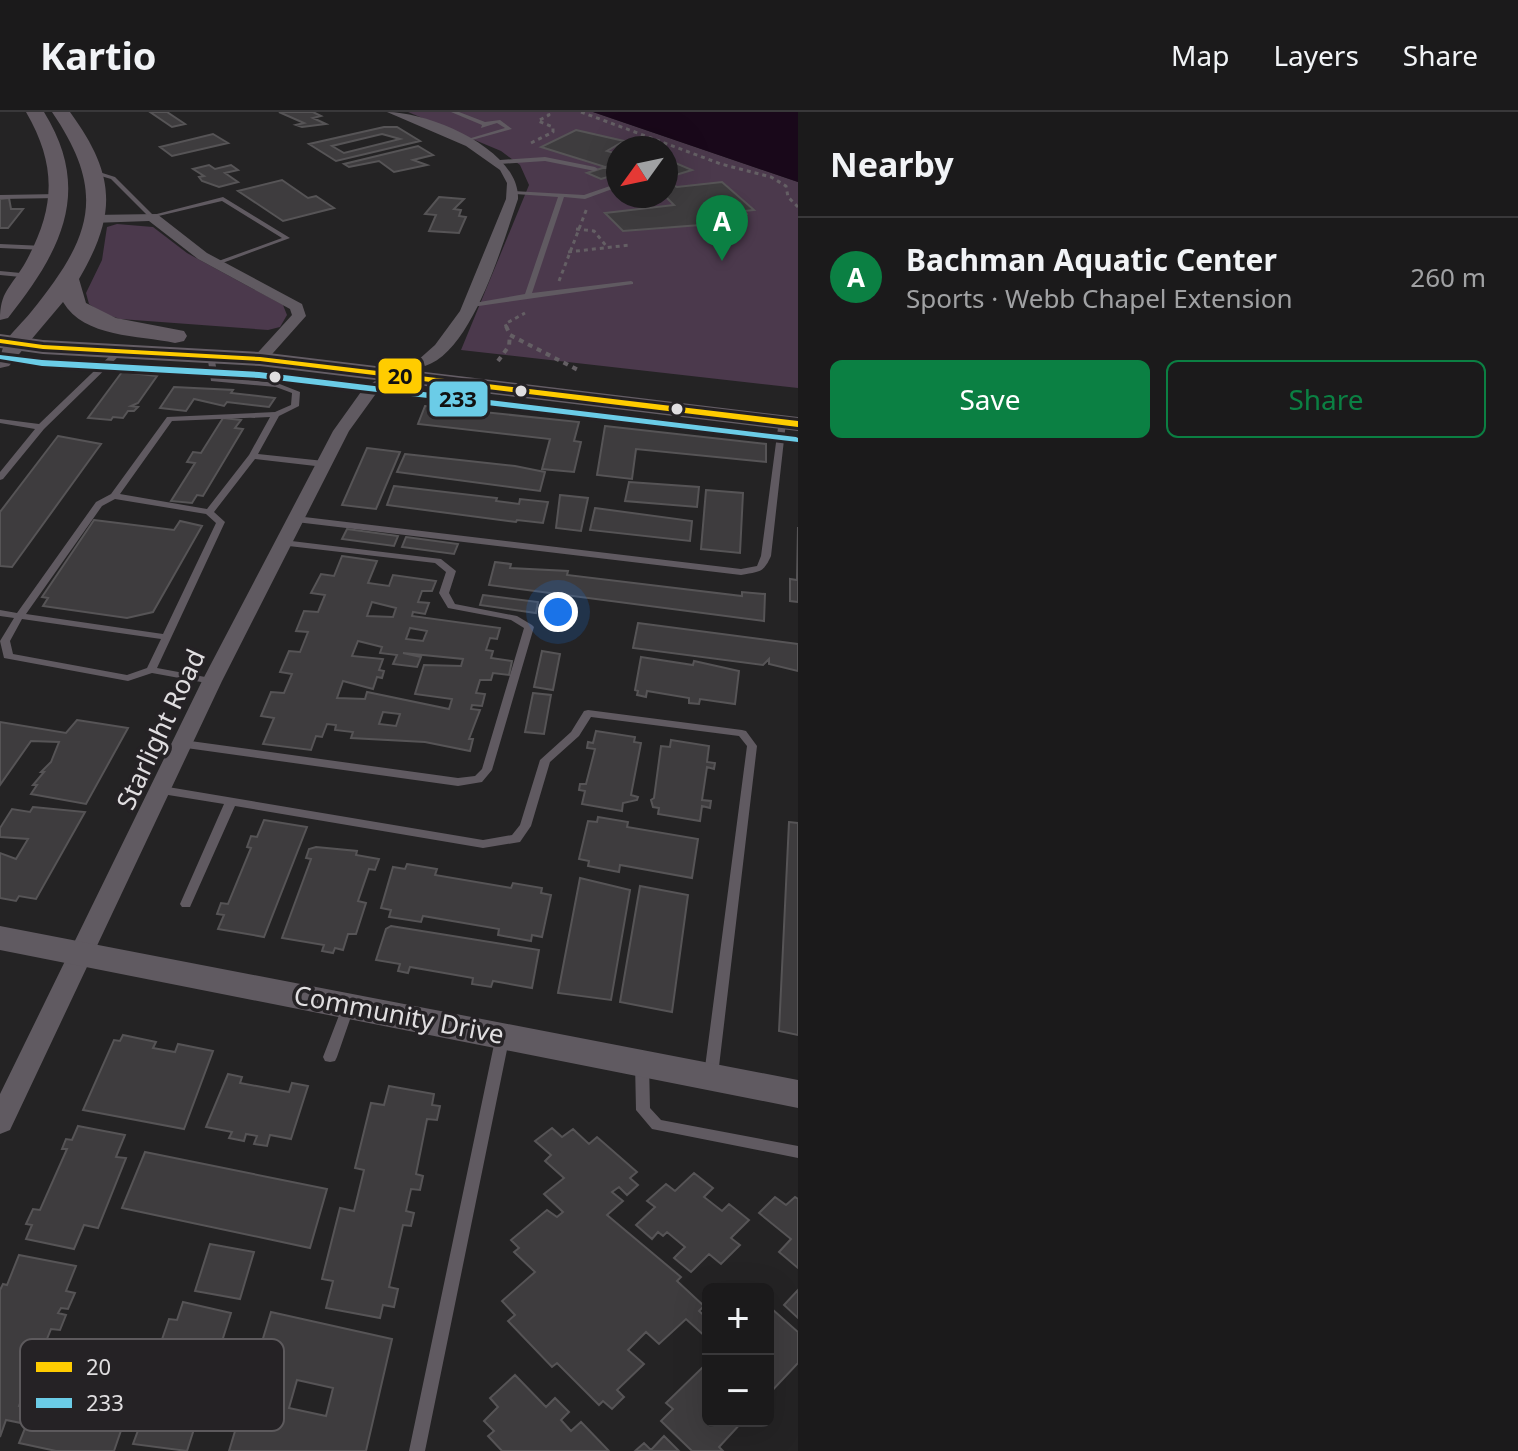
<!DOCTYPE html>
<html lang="en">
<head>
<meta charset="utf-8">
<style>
  :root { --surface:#1b1a1b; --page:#282728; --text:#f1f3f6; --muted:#a0a1a3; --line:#39383a; --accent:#0b8043 }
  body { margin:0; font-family:"Noto Sans",sans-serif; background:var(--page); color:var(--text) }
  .controls { position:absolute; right:24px; bottom:24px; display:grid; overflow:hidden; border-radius:12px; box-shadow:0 8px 32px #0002 }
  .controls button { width:72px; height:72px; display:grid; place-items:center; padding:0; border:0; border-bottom:2px solid var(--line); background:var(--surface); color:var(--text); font:40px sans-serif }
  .compass { position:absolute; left:606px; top:24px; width:72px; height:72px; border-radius:50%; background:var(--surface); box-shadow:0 8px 32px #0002; rotate:237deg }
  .you { position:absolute; left:558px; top:500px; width:28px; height:28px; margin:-20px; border:6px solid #fff; border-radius:50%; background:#1a73e8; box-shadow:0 0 0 12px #1a73e833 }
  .badge { display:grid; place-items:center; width:52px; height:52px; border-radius:50%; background:var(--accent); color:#fff; font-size:26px; font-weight:700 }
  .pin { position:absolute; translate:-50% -66px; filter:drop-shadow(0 2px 4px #0008) }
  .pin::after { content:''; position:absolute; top:42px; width:28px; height:24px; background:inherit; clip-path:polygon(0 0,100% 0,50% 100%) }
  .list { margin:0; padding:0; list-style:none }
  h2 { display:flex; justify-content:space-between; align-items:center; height:104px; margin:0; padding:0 32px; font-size:34px }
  h2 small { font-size:26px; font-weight:400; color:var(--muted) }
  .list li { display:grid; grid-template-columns:52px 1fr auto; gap:24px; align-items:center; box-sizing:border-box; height:120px; padding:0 32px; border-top:2px solid var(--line) }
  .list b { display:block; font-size:30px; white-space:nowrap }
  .list p { margin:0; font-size:26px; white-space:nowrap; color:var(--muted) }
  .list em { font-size:26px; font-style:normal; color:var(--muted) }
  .actions { display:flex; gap:16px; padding:24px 32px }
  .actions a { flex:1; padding:18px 0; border:2px solid var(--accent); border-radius:12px; text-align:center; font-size:28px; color:var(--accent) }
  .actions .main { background:var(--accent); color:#fff }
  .map { position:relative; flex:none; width:798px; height:1339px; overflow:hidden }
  header { display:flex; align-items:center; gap:48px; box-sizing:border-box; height:112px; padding:0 40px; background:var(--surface); border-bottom:2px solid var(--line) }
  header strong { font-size:38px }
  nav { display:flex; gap:44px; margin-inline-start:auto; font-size:28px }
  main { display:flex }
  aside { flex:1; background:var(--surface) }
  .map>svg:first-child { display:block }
</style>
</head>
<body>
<header>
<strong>Kartio</strong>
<nav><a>Map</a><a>Layers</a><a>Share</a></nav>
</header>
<main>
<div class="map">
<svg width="798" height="1339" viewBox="0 0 798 1339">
  <rect width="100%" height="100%" fill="#242324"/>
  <path fill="#4b394c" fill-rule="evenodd" d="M408,0H593L798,70V276L461,238L529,73L520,53L501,39ZM618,36H666V84H618Z
    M117,112L153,115L187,141L283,193L287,203L280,215L268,218L120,207L102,201L89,192L86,181L102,148L107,115Z"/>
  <path fill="#19081a" d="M593,0H798V70Z"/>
  <path fill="#3e3c3e" stroke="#565456" stroke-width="2" fill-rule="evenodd" d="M150,0H167L185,12L172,15Z
    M279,0H313L321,4L313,6L326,12L302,15L296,13L304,11Z
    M384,15H397L420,29L336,49L309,32ZM382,22L400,27L344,41L332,34Z
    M576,18L624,29L607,39L618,42V59L541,35Z
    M213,22L228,31L172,44L160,35Z
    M418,34L433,43L413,48L427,53L394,60L379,49L349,55L344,52Z
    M666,47L692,58L666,66Z
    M209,53L215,57L231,53L238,58L225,61L238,70L219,75L202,69L199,65L204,64L193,57Z
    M609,54L618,62L601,67L587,61Z
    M282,68L308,86L316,84L334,96L283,109L238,79Z
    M666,70L677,75L722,70L754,98L744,99L747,102L739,110L623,119L605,101L674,93L665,84Z
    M439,85L464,87L454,97L461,98L459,104L466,105L459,121L429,119L436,103L425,102Z
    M9,86L11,97H23L8,116H0V87Z
    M122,260L157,264L138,291L131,294L138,295L134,299H128L123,306L113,305L111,308L88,306Z
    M174,275L233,278L231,281L275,286L269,295L227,290L224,294L194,287L186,299L160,296Z
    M425,294L579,310L574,329L581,330L574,360L542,357L550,327L418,312Z
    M223,306L241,308L235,316L243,317L203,384L197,383L192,391L171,389L195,351L187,350L193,340L201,341Z
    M605,314L766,332V350L636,337L632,367L597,363Z
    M58,324L101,332L12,455L0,454V400Z
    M367,336L400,340L376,397L342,393Z
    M405,342L515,354L545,360L540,379L397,360Z
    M629,370L699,375L697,395L625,389Z
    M394,374L497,386L496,389L519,392L520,387L548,390L543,411L517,408L516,410L387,393Z
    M706,378L743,381L740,441L701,437Z
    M560,383L588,386L581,419L556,416Z
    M595,396L692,409L690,429L590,418Z
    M94,408L174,418L180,409L202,414L153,500L127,506L43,494L48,486L42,485Z
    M798,415V490L790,489V467L797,468Z
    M347,417L398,424L394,434L342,427Z
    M406,425L458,432L454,442L402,435Z
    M342,444L377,449L368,471L389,474L393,463L436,469L432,479H422L418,490L429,491L425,502L413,500L412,504L500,516L497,527L490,526L486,538L493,539L491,546L512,549L509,563L493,561L491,568H480L476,581L485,582L482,594L472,593L471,597L480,598L469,627H473L470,639L425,630L351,626L353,620L335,618L336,613L327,612L322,625L316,624L311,638L263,632L274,606L261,604L271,580L284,581L292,562L280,560L289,539L300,540L308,520L296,519L304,499L318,500L325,483L311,481L321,462L334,464ZM372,490L396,496L393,505L367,504ZM410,516L427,519L423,529L406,527ZM358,529L382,535L380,541L397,543L393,552L417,555L421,545L403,541L463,547L461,554L424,553L415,582L452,587L449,597L367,580L365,587L337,586L343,569L373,577L377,565L382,566L384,559L379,558L383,547L352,544ZM383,600L400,602L396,614L379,612Z
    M495,450L511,452L510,456L568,459L567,463L742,484V480L765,482L764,509L489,473Z
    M483,483L538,490L536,501L480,493Z
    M638,511L798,532V559L769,552V547L763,553L633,536Z
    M542,539L560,542L553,578L534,575Z
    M641,545L693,553L694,549L739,559L735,592L700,587L699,592L689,591V586L647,579L646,585L637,583L638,579L635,578Z
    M533,581L551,583L544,622L525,620Z
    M77,608L128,616L86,692L31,682L37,673H33L44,660H41L51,650L59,630L31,629L0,673V610L66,621Z
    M596,619L635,625L634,630L641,631L631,683L638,685L637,688L623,691L622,699L582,692L585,679L579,678L580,672H586L595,637L587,636L588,630L593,631Z
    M671,628L709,634L707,650L715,651L714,657L707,655L702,688L711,689L710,696L702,694L700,709L658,702L659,696L653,695L651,688L654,686L661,634L670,635Z
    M33,695L85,700L36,787L19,784L16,789L0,786V741L16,747L28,727L0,725V716L12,697L30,700Z
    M598,705L628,710L627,715L698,727L692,766L620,753L619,760L588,754L589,749L579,747L588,709L597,710Z
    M264,708L307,715L264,825L218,817L224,803L217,802L221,791L228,792L251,736L247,735L251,724L257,725Z
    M789,710L798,711V923L779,919Z
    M316,735L357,739L356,743L379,747L375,758L369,757L358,789L366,791L356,822H348L343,838L335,836L333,841L322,839L324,833L282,826L311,747L306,746L309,737Z
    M407,752L437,757L435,763L511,776L513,771L542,776L541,781L551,783L542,825L532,823L531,829L498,823L499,817L423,804L421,810L389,805L391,798L381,796L393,755L405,757Z
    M580,766L630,778L611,888L558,881Z
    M640,774L688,783L672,900L620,890Z
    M391,814L539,838L532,876L493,869L491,875L472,872L473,866L410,855L408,861L398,859L400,852L376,848L386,817Z
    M123,923L156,930L153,936L175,940L178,932L213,939L184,1017L83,998L114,928L120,929Z
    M228,962L242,965L240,971L289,980L292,971L308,974L291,1027L270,1023L267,1034L254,1032L257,1024L246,1022L244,1029L229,1026L232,1020L206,1015Z
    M389,974L434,982L432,993L440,994L437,1008L427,1007L416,1062L423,1064L420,1078L411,1077L406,1099L414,1101L411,1114L403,1113L389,1175L398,1177L394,1195L383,1193L380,1206L326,1196L333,1169L322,1167L340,1096L354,1099L364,1058L355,1056L371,991L384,993Z
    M78,1014L125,1023L116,1045L126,1046L98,1116L84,1113L74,1137L26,1127L32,1113L26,1112L33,1097L40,1098L67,1037H62L66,1027L72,1028Z
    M552,1016L562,1025L573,1017L589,1032L597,1025L637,1060L630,1066L638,1073L627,1083L619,1075L612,1080L623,1089L607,1103L681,1165L677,1169L704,1194L699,1199L708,1207V1227L686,1207L659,1232L646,1220L628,1238L644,1252L617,1278L624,1285L612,1297L603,1289L599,1293L557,1251L552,1255L508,1209L515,1203L502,1189L535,1160L514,1140L519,1136L511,1128L547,1098L557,1105L563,1100L544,1082L564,1066L545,1049L551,1043L535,1029Z
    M145,1040L327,1077L310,1136L122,1096Z
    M694,1061L713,1076L704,1085L722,1099L729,1092L749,1108L731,1126L740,1133L721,1152L709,1142L691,1160L674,1146L685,1135L667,1120L663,1124L658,1120L652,1127L636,1113L655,1095L647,1089L666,1072L675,1079Z
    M775,1085L786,1093L795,1085L798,1087V1156L779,1140L791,1127L759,1101Z
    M210,1132L254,1140L240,1187L195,1179Z
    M19,1143L76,1154L66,1179L75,1181L68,1197L61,1196L58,1201L66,1203L60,1218L51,1217L30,1269L39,1271L33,1288L22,1286L19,1294L27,1296L21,1311L6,1308L0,1325V1178L3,1172L7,1173Z
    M798,1178V1206L784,1193Z
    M183,1190L231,1201L187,1339L133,1332L140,1313L134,1311L147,1275L154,1276L166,1240L158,1239L169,1207L177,1208Z
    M772,1197L798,1220V1251L768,1283V1201Z
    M271,1200L392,1227L366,1339H229ZM297,1268L333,1276L326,1304L289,1296Z
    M708,1250V1309H743L719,1335L723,1339H692L661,1309L673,1297L666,1291Z
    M515,1263L546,1295L555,1286L569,1300L561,1308L571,1319L581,1310L609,1339H502L488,1324L494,1319L484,1309L498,1295L490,1286Z
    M44,1280L128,1298L114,1339H56L19,1331L36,1289L40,1290Z
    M664,1324L679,1339H635L644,1331L651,1338Z"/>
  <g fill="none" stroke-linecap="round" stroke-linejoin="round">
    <path stroke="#645f64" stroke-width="3" stroke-dasharray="4 4" stroke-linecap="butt" d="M581,0L721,52L771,65L786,74L788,85L798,95
      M531,31L553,20V15L538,9L549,3L548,0
      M576,117L594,119L607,135
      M568,140L630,133
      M559,169L587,96
      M507,216L505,212L525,201"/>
    <path stroke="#645f64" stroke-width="4" stroke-dasharray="5 5" stroke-linecap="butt" d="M506,214L510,223L580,259
      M498,249L509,234L510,223"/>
    <path fill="#605a61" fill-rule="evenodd" d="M451,0H459L485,10L500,8L512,17L461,31V29L505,16L497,11L481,16L482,13Z
      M545,45L595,55L598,57L595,59L545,49L500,52L497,50L500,48Z
      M96,59L115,65L153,103L223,85L290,126L217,153H213V151L282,126L222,89L150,106L111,67L94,62L93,61Z
      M610,63L613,65L615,76L585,87L564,85L532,181L631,169L633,170V172L465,196V192H468L525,182L558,85L515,82L512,80L513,79L584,83L610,74L607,65Z
      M0,83L59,82L62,84L59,86L0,87Z
      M0,132L44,134L47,136L44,138L0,136Z
      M0,159L31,162L34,164L31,166L0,163Z
      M117,237L124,239L44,317L3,367L0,368V360L35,317L0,311V307L39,312Z
      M207,242L214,244L218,265L277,271L300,280L299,294L279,304L258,342L324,349L328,352L324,355L255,347L214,400L225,410L157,556L216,567L217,569L216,571L212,572L152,561L128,569L4,546L0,529L14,506L0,504V498L17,501L96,390L111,382L167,305L275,300L291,293L292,281L276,275L211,269ZM270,305L249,343L207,397L120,382L172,309ZM115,387L206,402L216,411L163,522L26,502L102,394ZM22,507L161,527L147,556L127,563L13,542L10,529Z
      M779,308H782L786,310L771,444C763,462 759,459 741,463L296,410L292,407L296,404L741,457L757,454L761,444Z
      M283,428L441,447L456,459L449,481L455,492L517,504L532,513L534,515L492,658L482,670L458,674L179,635L178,632L183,628L458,666L475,664L482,657L524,516L511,508L448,496L439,481L446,460L435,451L280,433V429Z
      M588,598L742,618L746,619L757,634L718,963L716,967L711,969L706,967L704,963L747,634L739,624L591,605L579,624L550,650L531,714L520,730L483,736L235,694L190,795H182L180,792L224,692L162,682L156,678L158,675L162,674L483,728L512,723L520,713L540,648L571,620L584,599Z
      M349,888L354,889L355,893L337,945L335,949L330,950L325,949L323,945L343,893L344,889Z
      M503,918L508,919L510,923L425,1339H409L496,923L498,919Z
      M642,946L647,947L649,951L650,996L661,1008L798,1034V1046L652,1017L636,998L635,951L637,947Z"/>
    <path fill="#605a61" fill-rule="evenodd" d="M387,0C430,0 520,38 518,87C503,130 473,239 425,254L417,249L435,233L460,199L506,87L507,71L500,58L466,34Z
      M157,102L207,141L302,192L306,204L265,250L252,247L292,203L290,197L198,147L149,109L92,111L85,107L92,103Z
      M389,260L402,263L375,283L349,319L222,569L10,1018L0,1022V982L202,569L333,319L363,277Z"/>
    <path fill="#605a61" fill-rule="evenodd" d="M0,814L798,968V996L0,838Z"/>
    <path fill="#645d65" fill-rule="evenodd" d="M0,222L43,228L260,240L798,305V319L260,254L43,242L0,236Z"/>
    <path fill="#625a62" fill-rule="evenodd" d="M26,0H44C93,79 61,139 8,206L0,208C0,180 10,176 24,153C55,98 58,55 26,0Z
      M52,0H70C115,62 118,100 79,167L86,191L116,206L184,219L187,224L184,229L175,231C139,223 84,226 63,190L9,254L0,256C0,227 13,222 31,200C91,126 108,82 52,0Z"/>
    <g stroke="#252225" stroke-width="6">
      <path id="bus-1" d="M0,227L43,233L260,245L798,309V315L260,249L43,237L0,231Z"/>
    </g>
    <g stroke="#252225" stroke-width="6">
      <path id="bus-2" d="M0,243L42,248L259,260L796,325L798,326V330L259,266L42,254L0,247Z"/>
    </g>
    <use href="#bus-1" fill="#fc0" fill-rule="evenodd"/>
    <use href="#bus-2" fill="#6bcce7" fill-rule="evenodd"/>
  </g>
  <g fill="#e0dee0" stroke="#252225" stroke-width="3">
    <circle cx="275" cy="265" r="7"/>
    <circle cx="521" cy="279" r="7"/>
    <circle cx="677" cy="297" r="7"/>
  </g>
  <g text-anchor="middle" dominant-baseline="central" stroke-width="7" stroke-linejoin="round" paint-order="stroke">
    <g font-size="26" fill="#e0dee0" stroke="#252225">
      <text transform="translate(160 617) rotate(-65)">Starlight Road</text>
      <text transform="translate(399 902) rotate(11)">Community Drive</text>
    </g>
  </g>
  <rect x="20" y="1227" width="264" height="92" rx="12" fill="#252225" stroke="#5d5a5d" stroke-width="2"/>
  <rect x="36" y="1250" width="36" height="10" fill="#fc0"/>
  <rect x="36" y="1286" width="36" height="10" fill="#6bcce7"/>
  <g font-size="22" fill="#e0dee0">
    <text x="86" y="1263">20</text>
    <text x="86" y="1299">233</text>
  </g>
  <g stroke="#252225" stroke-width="3">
    <rect x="377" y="245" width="46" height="38" rx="8" fill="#fc0"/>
    <rect x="428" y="268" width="61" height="38" rx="8" fill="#6bcce7"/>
  </g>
  <g font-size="22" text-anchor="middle" font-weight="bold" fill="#111">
    <text x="400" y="272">20</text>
    <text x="458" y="295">233</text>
  </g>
</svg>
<div class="controls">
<button>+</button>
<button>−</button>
</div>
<svg class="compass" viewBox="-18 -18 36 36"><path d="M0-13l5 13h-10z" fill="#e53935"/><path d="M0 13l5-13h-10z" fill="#a0a1a3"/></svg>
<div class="you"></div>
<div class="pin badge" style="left:722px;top:149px">A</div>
</div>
<aside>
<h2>Nearby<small></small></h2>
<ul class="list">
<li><span class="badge">A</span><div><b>Bachman Aquatic Center</b><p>Sports · Webb Chapel Extension</p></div><em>260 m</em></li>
</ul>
<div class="actions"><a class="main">Save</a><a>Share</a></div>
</aside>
</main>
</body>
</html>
